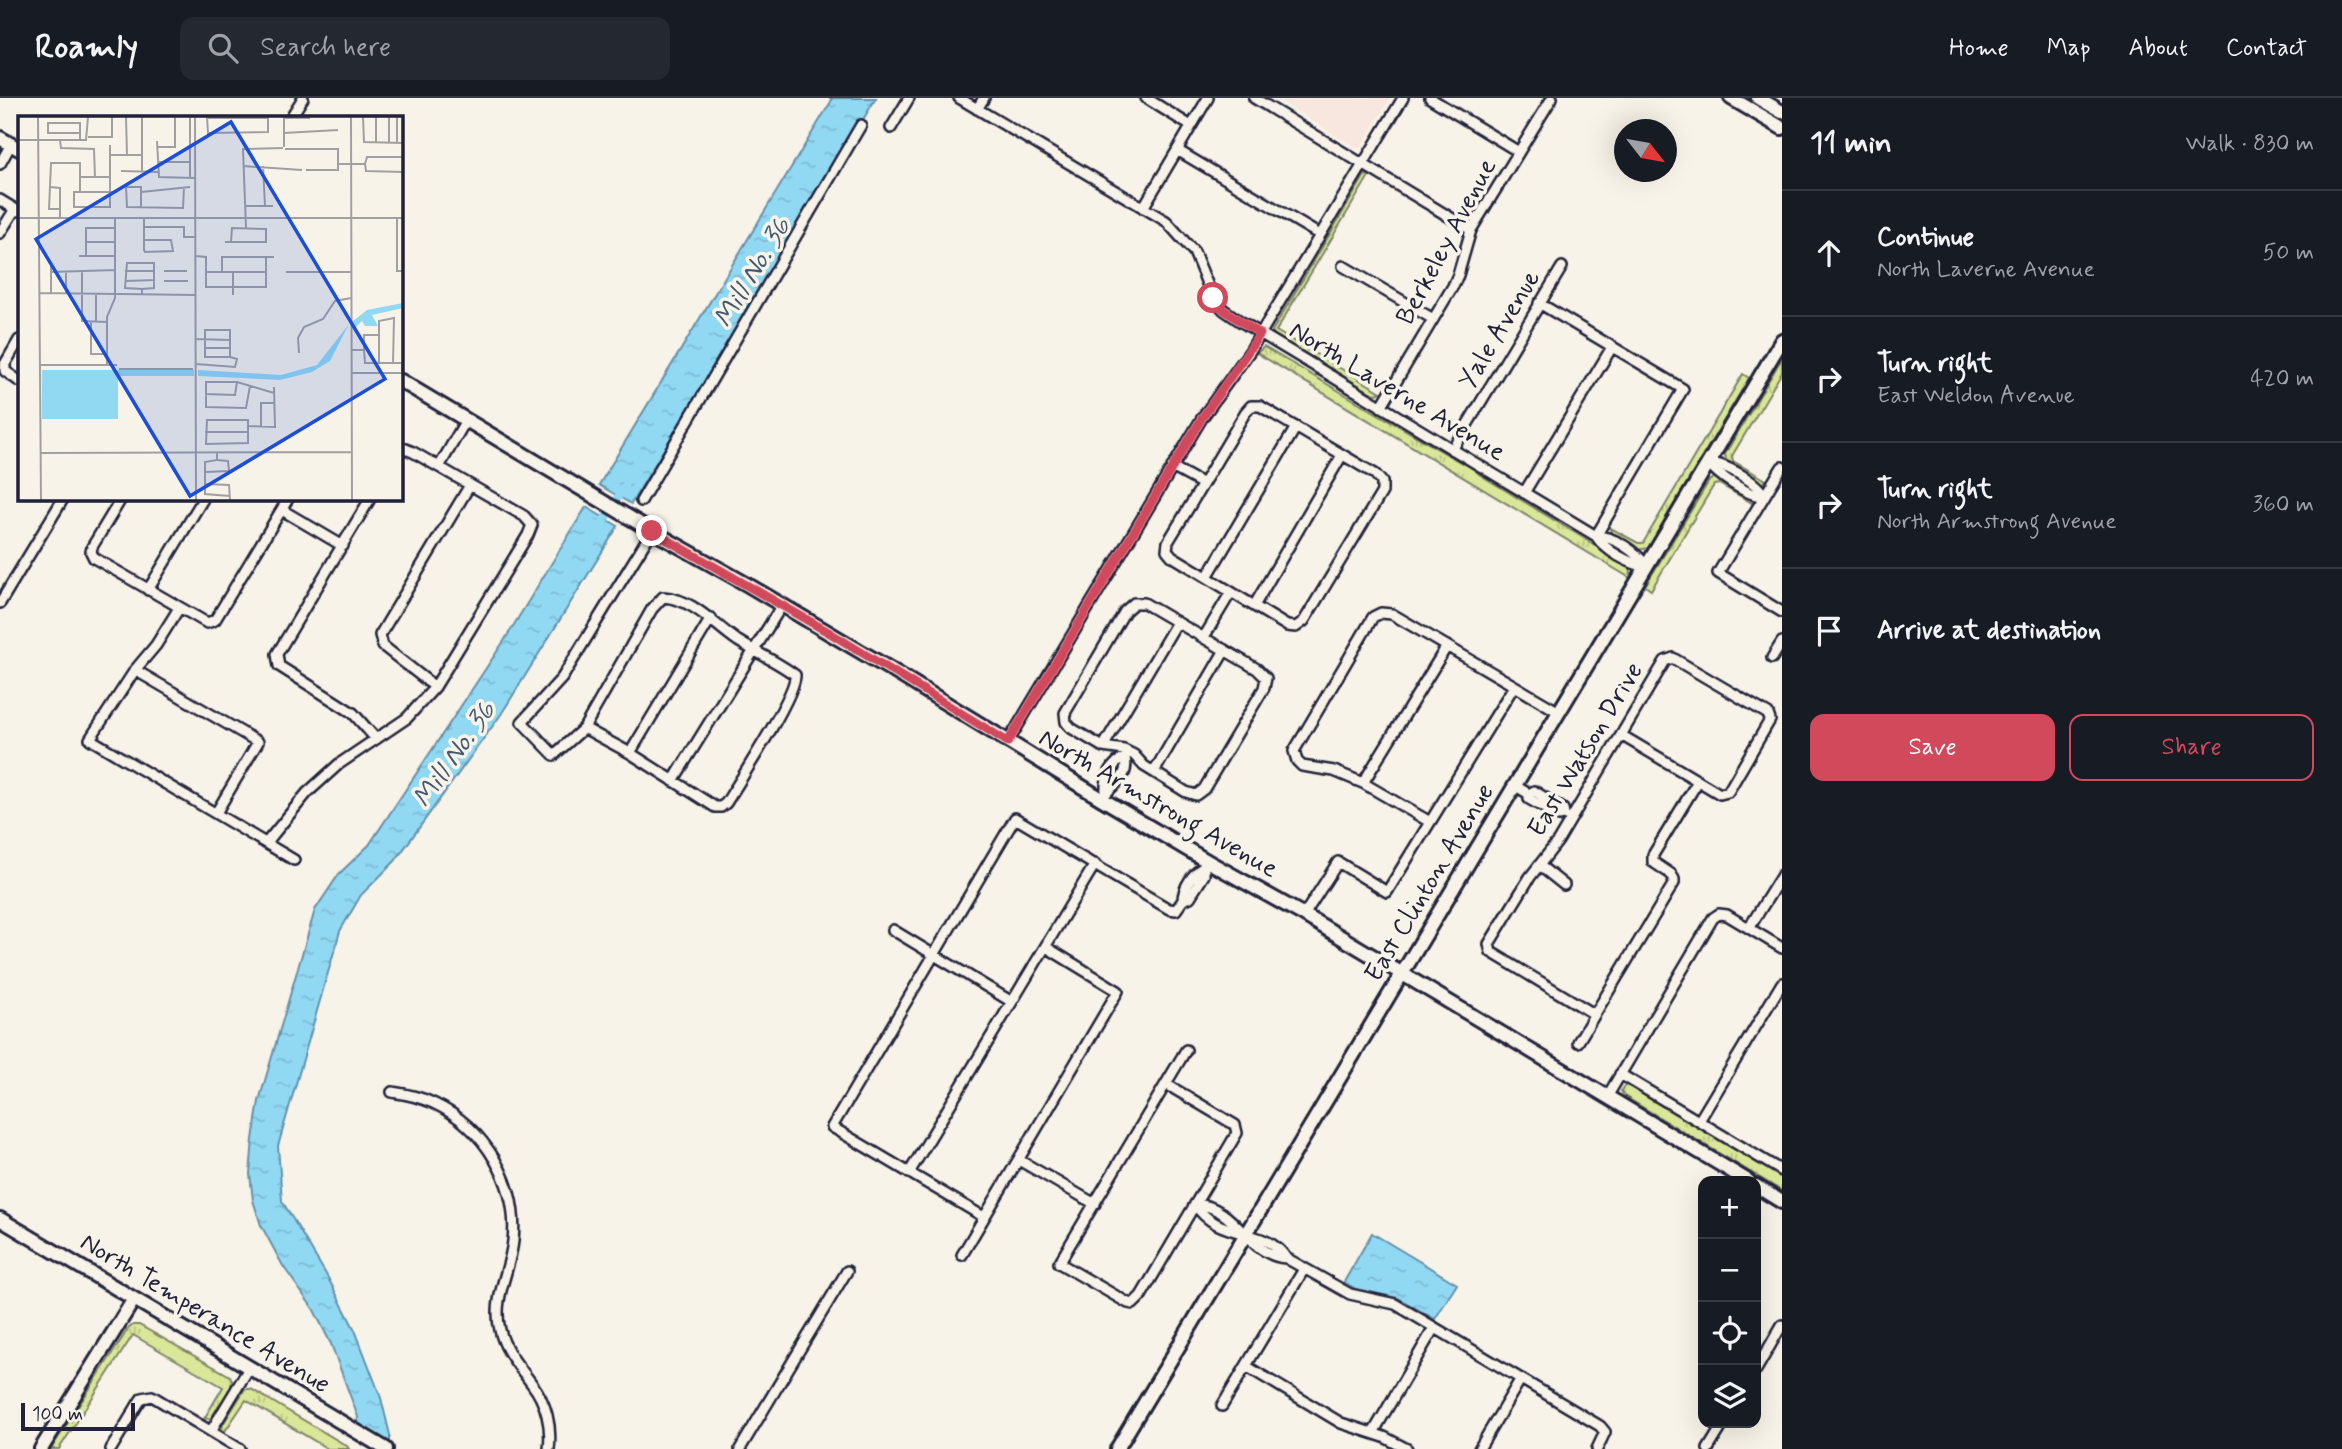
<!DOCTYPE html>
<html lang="en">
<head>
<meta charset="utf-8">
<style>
  :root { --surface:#171b24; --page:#242831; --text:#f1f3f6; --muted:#9ea1a6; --line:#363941; --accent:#d1495b }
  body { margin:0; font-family:Mynerve,sans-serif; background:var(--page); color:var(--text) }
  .controls { position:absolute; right:21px; bottom:21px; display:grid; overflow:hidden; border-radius:14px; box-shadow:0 7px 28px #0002 }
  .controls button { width:63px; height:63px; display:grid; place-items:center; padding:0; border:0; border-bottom:2px solid var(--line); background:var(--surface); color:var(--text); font:35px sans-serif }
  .compass { position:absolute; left:1614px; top:21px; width:63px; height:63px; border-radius:50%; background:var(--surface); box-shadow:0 7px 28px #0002; rotate:121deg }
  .scale { position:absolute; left:21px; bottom:18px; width:114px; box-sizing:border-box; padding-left:7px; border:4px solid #22223b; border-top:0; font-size:19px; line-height:24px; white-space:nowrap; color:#22223b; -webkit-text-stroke:5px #f7f3e8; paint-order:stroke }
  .stop { position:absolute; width:21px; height:21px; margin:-16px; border:5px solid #d1495b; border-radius:50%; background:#fff }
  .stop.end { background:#d1495b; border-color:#fff; box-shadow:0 2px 7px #0008 }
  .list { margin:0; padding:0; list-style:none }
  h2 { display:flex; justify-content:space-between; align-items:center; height:91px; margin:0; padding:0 28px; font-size:30px }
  h2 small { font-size:23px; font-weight:400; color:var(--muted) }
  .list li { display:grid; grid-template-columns:46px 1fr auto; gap:21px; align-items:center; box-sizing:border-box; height:126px; padding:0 28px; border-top:2px solid var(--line) }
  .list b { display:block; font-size:26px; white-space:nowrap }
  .list p { margin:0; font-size:23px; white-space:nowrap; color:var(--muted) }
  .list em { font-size:23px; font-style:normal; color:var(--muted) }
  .actions { display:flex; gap:14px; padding:21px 28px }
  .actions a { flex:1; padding:16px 0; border:2px solid var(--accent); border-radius:14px; text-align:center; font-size:24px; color:var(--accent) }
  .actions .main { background:var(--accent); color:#fff }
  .icon { flex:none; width:38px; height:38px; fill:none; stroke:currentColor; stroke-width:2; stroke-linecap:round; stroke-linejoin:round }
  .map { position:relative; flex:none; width:1782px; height:1351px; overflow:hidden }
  header { display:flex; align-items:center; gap:42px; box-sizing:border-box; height:98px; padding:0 35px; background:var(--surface); border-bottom:2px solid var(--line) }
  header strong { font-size:33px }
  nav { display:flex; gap:38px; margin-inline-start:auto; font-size:24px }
  .search { width:490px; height:63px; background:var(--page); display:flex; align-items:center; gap:18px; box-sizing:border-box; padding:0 24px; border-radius:14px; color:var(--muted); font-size:26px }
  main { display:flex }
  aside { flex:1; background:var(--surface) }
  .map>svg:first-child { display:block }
</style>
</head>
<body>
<header>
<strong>Roamly</strong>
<div class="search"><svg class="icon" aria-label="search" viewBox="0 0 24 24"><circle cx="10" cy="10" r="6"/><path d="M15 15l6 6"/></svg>Search here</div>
<nav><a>Home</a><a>Map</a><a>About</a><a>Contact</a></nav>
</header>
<main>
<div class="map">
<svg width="1782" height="1351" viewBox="0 0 1782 1351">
  <defs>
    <pattern id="park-tufts" width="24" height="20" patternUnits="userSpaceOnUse" patternTransform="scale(1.75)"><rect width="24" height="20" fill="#dae698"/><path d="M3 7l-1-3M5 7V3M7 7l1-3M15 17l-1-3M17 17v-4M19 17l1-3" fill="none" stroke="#bbc584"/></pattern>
    <pattern id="water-ripples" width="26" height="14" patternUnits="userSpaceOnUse" patternTransform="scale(1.75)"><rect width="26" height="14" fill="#91d9f3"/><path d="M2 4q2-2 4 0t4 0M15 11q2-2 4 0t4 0" fill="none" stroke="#7dbad1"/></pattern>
  </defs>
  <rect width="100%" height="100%" fill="#f7f3e8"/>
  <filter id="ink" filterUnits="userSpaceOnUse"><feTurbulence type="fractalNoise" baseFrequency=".0143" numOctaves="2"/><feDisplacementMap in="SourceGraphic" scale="14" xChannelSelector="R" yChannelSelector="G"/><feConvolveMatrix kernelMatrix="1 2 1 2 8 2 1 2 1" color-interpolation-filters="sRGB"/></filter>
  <g filter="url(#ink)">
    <path fill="#f8e7de" d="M1275,0H1390L1361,50L1355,49Z"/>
    <path fill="url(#park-tufts)" stroke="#7e846a" stroke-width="2" d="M1365,77L1369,78L1276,233L1381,294L1377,296L1372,295L1274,237L1272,233Z
      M1264,249L1460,364C1469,363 1473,370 1479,376L1629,468L1631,474L1630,480L1257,255Z
      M1782,260V274L1732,358L1733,363L1766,382L1763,385H1759L1726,365L1725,356Z
      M1743,276L1749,280L1648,450L1638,452L1613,438L1609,429L1638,445H1643Z
      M1714,380H1718L1751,400L1752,405L1719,386L1714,387L1651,492L1645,488L1709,383Z
      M1624,988H1630L1782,1079V1093L1624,998L1621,993Z
      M133,1227H139L230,1278L232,1282L231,1289L211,1320L204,1321L223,1289L133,1237L59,1351H51L128,1231Z
      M245,1291H251L347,1348L349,1351H328L246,1302L225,1333L222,1331L223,1326Z"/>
    <path fill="url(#water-ripples)" stroke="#6590a9" stroke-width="2" d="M830,0H876L631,406L599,387L832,2Z
      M586,409L618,428L502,615L395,763L361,797L340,833L278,1048L282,1103L327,1178L355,1232L381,1300L390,1337V1345L357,1326L358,1319L331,1246L314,1212L283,1168L261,1127L253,1102L250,1076L253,1041L259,1003L315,812L339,776L369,747L504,543Z
      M1372,1135L1457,1186L1435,1221L1398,1200L1356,1191L1344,1184Z"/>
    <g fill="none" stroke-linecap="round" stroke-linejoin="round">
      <path stroke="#91d9f3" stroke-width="8" d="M600,429L624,389"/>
      <g stroke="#22223b" stroke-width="14">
        <path id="street" d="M959,0L1166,123L1194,154L1213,200L1224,212L1240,223L1596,438C1614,438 1637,454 1647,469
          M1146,0L1191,28
          M1254,0L1471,132
          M1430,0L1519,54
          M977,11L984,0
          M291,19L303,0
          M891,30L909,0
          M1177,52L1320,137
          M0,66L11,46
          M0,102L18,113
          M1143,110L1208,0
          M0,135L15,111
          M1343,168L1433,221
          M1539,205L1683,291L1596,438
          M19,242L5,266V273L19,283
          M1381,309L1453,188L1458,177L1471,132L1552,0
          M1452,352L1562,169
          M1709,365C1724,365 1758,384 1764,398
          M1709,365C1717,377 1749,399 1764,398
          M439,369L466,322
          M1172,369L1203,386L1245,315L1251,308H1260L1375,376L1382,384V394L1304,523L1296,529L1287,528L1172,458L1167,452L1168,444L1203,386
          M1782,369L1718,475L1782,514
          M1524,395L1612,249
          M121,401L92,449L91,454L94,460L207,525L215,522L288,401
          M370,401L277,556L279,568L353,615L376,641
          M641,403L861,27
          M282,412L343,448
          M1596,438C1605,453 1630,466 1647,469
          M1207,479L1296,329
          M148,492L203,401
          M663,499C694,501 714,527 738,543C757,555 778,564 795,577C797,595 739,684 726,705L721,709H715L630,655L584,630L652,511Z
          M0,505L63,401
          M1134,505H1144L1257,571L1266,580L1264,590L1204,691L1196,697L1186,694L1144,668L1134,657L1124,652L1103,649L1071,630L1066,624L1065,615L1125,513Z
          M1254,508L1342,357
          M179,510L156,547L135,572L90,641L294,762
          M1204,539L1231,494
          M1447,548L1363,685L1334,673L1302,668L1297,663L1294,653L1373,519L1381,515L1392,516L1559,614
          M1772,560L1782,544
          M135,572L258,644L216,715
          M435,589L383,548L380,537L470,387
          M584,630L554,657L522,624L562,580L652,433
          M1008,644L1202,320L1250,253L1403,0
          M1103,649L1177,524
          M630,655L711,520
          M1154,674L1225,552
          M673,683L782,507
          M1363,685L1430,724
          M1514,687L1529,696V701L1559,718L1564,717L1563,711L1534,693L1529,696
          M1102,701C1111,685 1130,682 1125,660C1112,664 1105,680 1106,693
          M267,744L307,695L339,666L407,620L435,589L528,437L532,427L524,418L413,354L403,350L401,352
          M1539,767L1564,787
          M1183,802C1183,789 1193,775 1204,769
          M1304,817L1338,764L1387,794L1514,588
          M1749,830L1782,777
          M893,832L1012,904
          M1594,916L1491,854L1489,846L1530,779L1558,743L1665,563L1673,560L1676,562L1768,616L1770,622L1728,694L1720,696L1621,637
          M1578,944L1674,785V781L1671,776L1653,764V757L1698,683
          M1620,976L1782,1073
          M1166,986L1235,1027L1237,1035L1141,1198L1133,1206L1128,1205L1059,1165L1186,952
          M392,994C406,996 420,999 433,1005C485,1029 519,1086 513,1143C510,1173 492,1201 500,1232C505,1254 519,1268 532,1286C546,1304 552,1328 549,1351
          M1607,999L1713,820L1719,816L1727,817L1782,850
          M1699,1023L1782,885
          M1019,1062L1095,1106
          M909,1075L1095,766
          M1195,1106C1237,1108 1246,1157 1286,1160L1350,1196L1395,1206L1600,1328L1605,1334L1597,1351
          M1195,1106C1217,1143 1266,1128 1286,1160
          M984,1119L832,1029L1015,720L1169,811L1176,812L1183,802L1190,799L1204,777V769L1207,763
          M962,1157L1118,893L1046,849
          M1246,1268L1341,1325L1384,1339L1407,1351
          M1756,1272L1782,1227
          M1222,1308L1304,1171
          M211,1333L249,1270
          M1373,1335L1434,1230
          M111,1351L138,1306L142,1300L152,1298L240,1351
          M740,1351L847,1173
          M1479,1351L1520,1282
          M1708,1351L1724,1325"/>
      </g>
      <g stroke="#22223b" stroke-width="18">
        <path id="secondary" d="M1731,0L1782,30
          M1758,0L1782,14
          M0,40L19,51
          M401,283L652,433L748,487L890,571L1102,701L1207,763L1304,817L1748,1083
          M1756,1088L1782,1104
          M0,1121L386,1351
          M41,1351L134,1201
          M1117,1351L1782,242"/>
      </g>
      <use href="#street" stroke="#f7f3e8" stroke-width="9"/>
      <use href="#secondary" stroke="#f7f3e8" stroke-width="12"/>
    </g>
  </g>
  <g fill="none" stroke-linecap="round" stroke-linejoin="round" filter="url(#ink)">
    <path stroke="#d1495b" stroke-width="9" d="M652,433L830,535L1008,644L1202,320L1260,236L1224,212L1213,200"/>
  </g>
  <g text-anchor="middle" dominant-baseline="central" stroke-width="7" stroke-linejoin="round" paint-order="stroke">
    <g font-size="26" fill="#22223b" stroke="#f7f3e8">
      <text transform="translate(1447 144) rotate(-62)">Berkeley Avenue</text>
      <text transform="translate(1500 232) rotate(-59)">Yale Avenue</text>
      <text transform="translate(1397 294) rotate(31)">North Laverne Avenue</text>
      <text transform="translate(1586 652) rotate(-59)">East Watson Drive</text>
      <text transform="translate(1158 706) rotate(30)">North Armstrong Avenue</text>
      <text transform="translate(1430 785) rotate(-59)">East Clinton Avenue</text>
      <text transform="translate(205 1216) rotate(31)">North Temperance Avenue</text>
    </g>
    <g font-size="28" font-style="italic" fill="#435972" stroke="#f7f3e8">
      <text transform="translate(753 175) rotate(-59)">Mill No. 36</text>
      <text transform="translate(455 657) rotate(-55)">Mill No. 36</text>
    </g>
  </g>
  <g transform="translate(18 18)">
    <rect width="385" height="385" fill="#f7f3e8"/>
    <path d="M385,187V192L354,199L360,210H347L344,205L336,213L335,205L349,194ZM331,208L312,245L294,256L262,264L180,260V254L263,259L299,249ZM24,254H176V260H100V303H24Z" fill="#91d9f3"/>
    <path fill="none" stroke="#a29fa3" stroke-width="2" d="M20,1L23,384M108,1L109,39M124,1V56M172,1V62M177,1L178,384M189,1L190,17L250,16V1M266,1V31M333,1L334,384M345,1L346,26L385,27M379,1V27M189,2H250M266,2H292M266,17L320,14M70,21H94V1M0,24H68L70,1M42,24L43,32L76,33L77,61M62,24V7H30V17H62M139,25L141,61L177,62M358,27V1M371,27V1M92,29V91H56V76H99M140,31H157V1M267,33H320V54H288M92,39H124M385,41H349L347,48L348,55L385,56M140,46H172M320,48H347M225,50L284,54M245,50L247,90M103,55L140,56M61,61H92M32,71L42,72V102M123,76L172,71M228,90H255M123,91V71H108L109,91L165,92L166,71M42,93H31L33,47H62V76M0,102H385M126,102V134L127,136L155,135L153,124H126M379,102V155H385M126,111H166V121H177M228,112L225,33L265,32M68,126H97M207,126H248V113L214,112L213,126M61,140H97M68,140V112H97M178,140L188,141V171H248V141M33,149V177M107,155H137M146,155H169M33,156L97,154M64,156V205L89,206M188,156H248M204,156V141H256M268,156H334M107,165L137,164M146,165H170M124,173L136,172V147H109L107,172L124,173V179M22,177L178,179M48,178V156M78,178V206M215,179V156M73,206V238H89M187,214H212V241H187ZM361,219V205L376,202L375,247M177,223L212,224M186,232H212M334,234H346L347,247H361V219H346V234M281,237L280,222L286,211L305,203L317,185L333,182M361,247H384V257M178,248L217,251L219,243L212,241M22,249H99M89,249V201L97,182V102M101,253H175M334,257H385M232,270L228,292L188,291V266H219L256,277M187,278L217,279L219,266M189,304H230V327L188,328ZM230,310L257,311L256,271M243,311V287H256M187,316H230M199,336V344L187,346V378L212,380M23,337L334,336M187,356L211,355L210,345L199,344M187,368L211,369L212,384"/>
    <path fill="#1d4ed8" fill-opacity="0.15" stroke="#1d4ed8" stroke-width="3.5" d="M213,6L367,263L172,380L18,123Z"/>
    <rect width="385" height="385" fill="none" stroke="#22223b" stroke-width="3.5"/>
  </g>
</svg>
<div class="controls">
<button>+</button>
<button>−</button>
<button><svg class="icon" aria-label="locate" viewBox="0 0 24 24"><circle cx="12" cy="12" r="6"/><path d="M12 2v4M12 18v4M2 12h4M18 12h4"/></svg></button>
<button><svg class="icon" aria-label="layers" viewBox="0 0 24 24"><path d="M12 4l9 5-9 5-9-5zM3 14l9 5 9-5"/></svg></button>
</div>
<svg class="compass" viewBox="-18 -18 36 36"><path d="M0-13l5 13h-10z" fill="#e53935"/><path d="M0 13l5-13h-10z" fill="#9ea1a6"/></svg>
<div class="scale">100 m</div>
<div class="stop" style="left:1213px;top:200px"></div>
<div class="stop end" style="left:652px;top:433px"></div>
</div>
<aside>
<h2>11 min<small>Walk · 830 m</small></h2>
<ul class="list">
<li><svg class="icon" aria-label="ahead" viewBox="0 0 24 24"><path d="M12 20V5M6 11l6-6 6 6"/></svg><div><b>Continue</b><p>North Laverne Avenue</p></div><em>50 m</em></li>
<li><svg class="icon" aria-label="right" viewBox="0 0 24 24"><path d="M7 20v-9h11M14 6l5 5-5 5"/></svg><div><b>Turn right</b><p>East Weldon Avenue</p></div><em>420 m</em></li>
<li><svg class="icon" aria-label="right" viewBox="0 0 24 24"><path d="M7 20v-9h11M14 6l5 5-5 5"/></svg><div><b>Turn right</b><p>North Armstrong Avenue</p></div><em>360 m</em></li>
<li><svg class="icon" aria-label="arrive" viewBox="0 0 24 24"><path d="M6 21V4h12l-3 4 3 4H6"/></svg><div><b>Arrive at destination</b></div></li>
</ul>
<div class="actions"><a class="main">Save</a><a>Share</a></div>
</aside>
</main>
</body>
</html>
